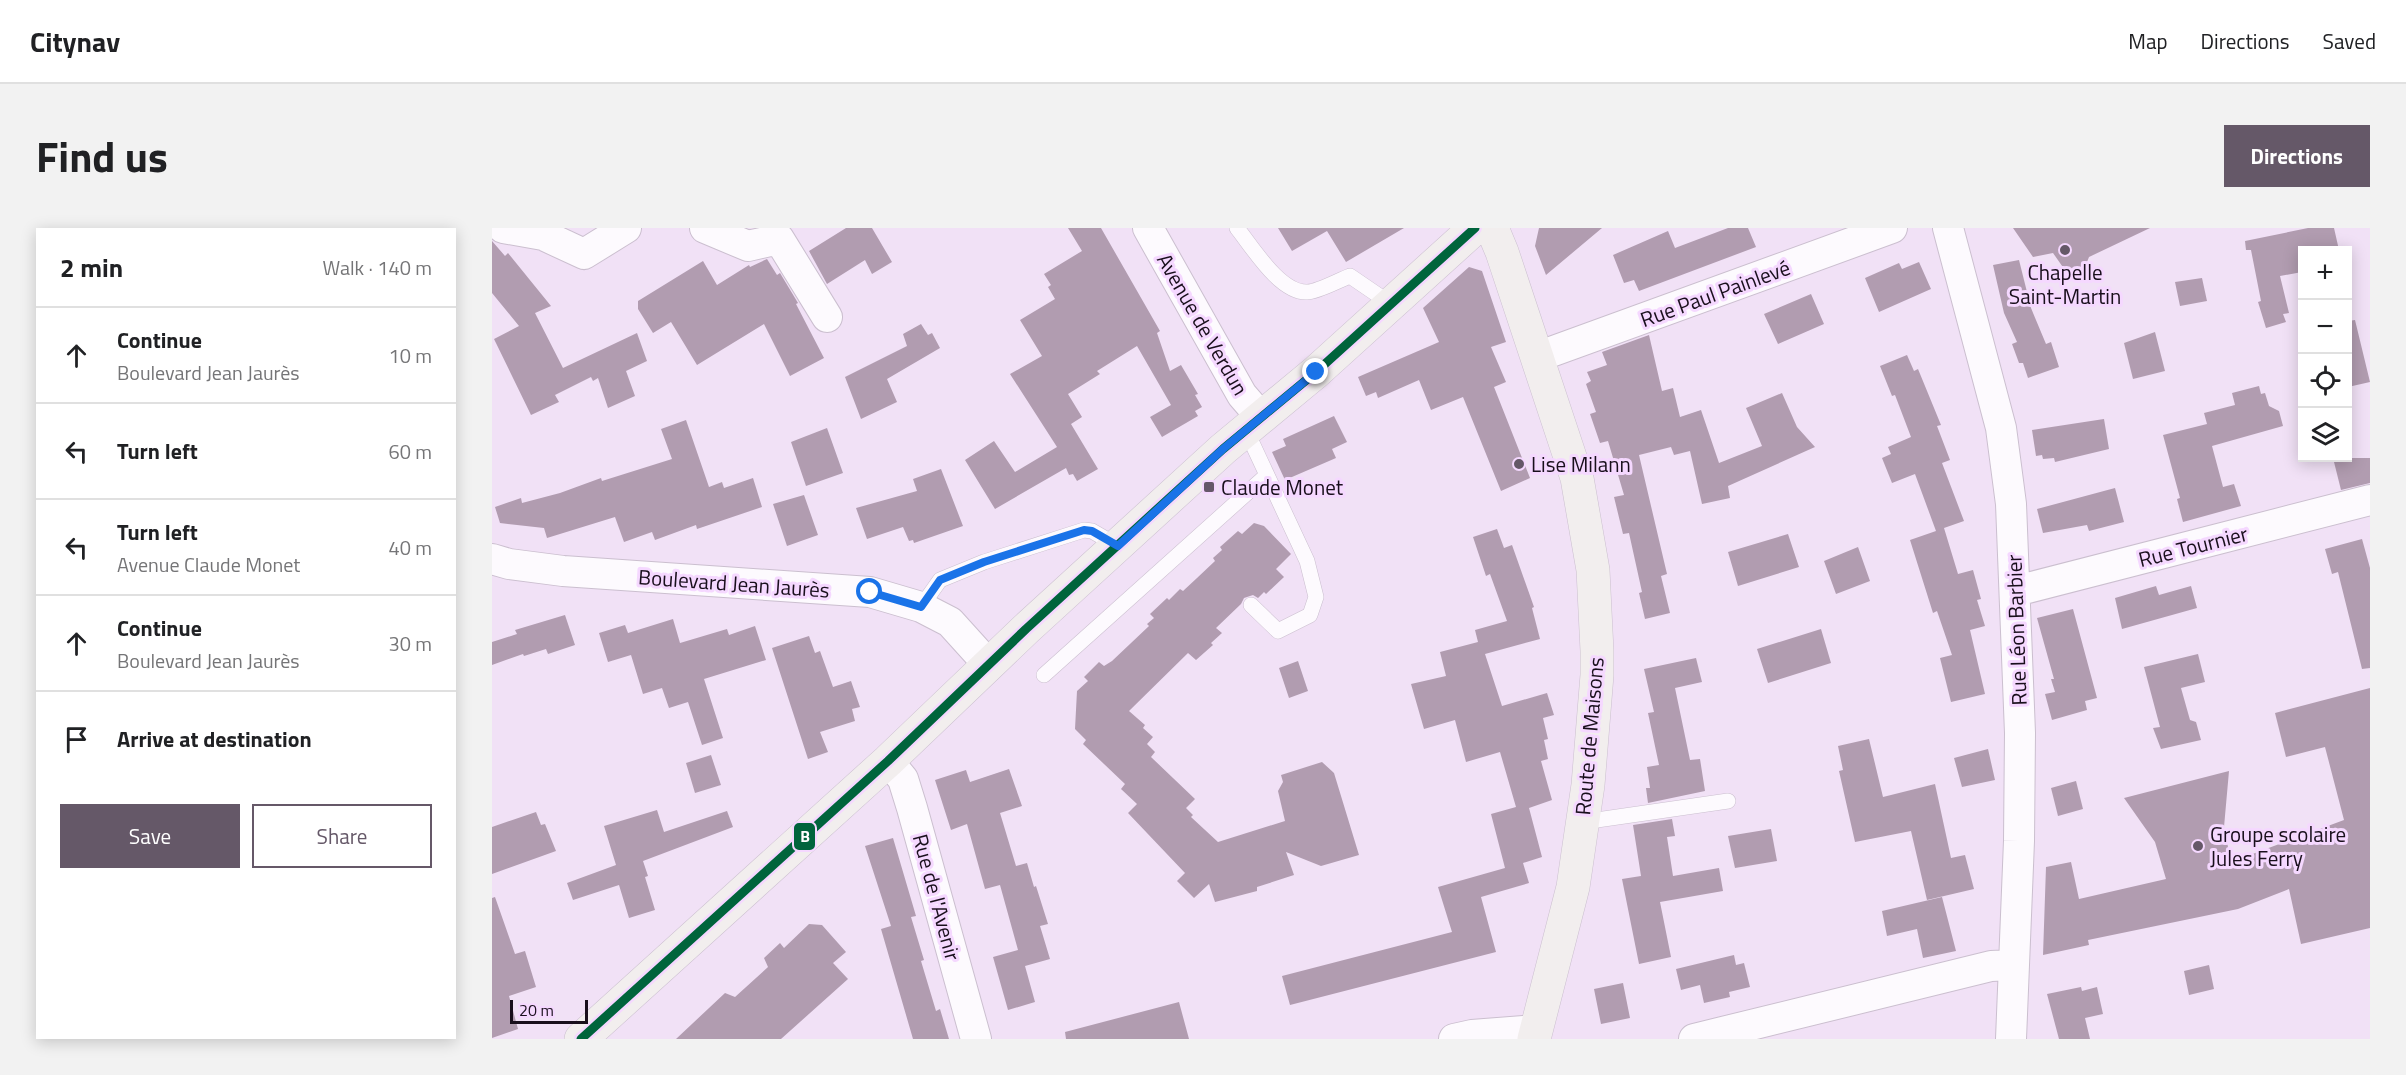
<!DOCTYPE html>
<html lang="en">
<head>
<meta charset="utf-8">
<style>
  :root { --surface:#fff; --page:#f2f2f2; --text:#202124; --muted:#757577; --line:#e0e0e0; --accent:#655868 }
  body { margin:0; font-family:"Titillium Web",sans-serif; background:var(--page); color:var(--text) }
  .controls { position:absolute; right:18px; top:18px; display:grid; overflow:hidden; border-radius:0px; box-shadow:0 3px 15px #0003 }
  .controls button { width:54px; height:54px; display:grid; place-items:center; padding:0; border:0; border-bottom:2px solid var(--line); background:var(--surface); color:var(--text); font:30px sans-serif }
  .scale { position:absolute; left:18px; bottom:15px; width:78px; box-sizing:border-box; padding-left:6px; border:3px solid #190f1c; border-top:0; font-size:16px; line-height:21px; white-space:nowrap; color:#190f1c; -webkit-text-stroke:4px #f5d8ff; paint-order:stroke }
  .stop { position:absolute; width:18px; height:18px; margin:-14px; border:4px solid #1a73e8; border-radius:50%; background:#fff }
  .stop.end { background:#1a73e8; border-color:#fff; box-shadow:0 2px 6px #0008 }
  .list { margin:0; padding:0; list-style:none }
  h2 { display:flex; justify-content:space-between; align-items:center; height:78px; margin:0; padding:0 24px; font-size:26px }
  h2 small { font-size:20px; font-weight:400; color:var(--muted) }
  .list li { display:grid; grid-template-columns:39px 1fr auto; gap:18px; align-items:center; box-sizing:border-box; height:96px; padding:0 24px; border-top:2px solid var(--line) }
  .list b { display:block; font-size:22px; white-space:nowrap }
  .list p { margin:0; font-size:20px; white-space:nowrap; color:var(--muted) }
  .list em { font-size:20px; font-style:normal; color:var(--muted) }
  .actions { display:flex; gap:12px; padding:18px 24px }
  .actions a { flex:1; padding:14px 0; border:2px solid var(--accent); border-radius:0px; text-align:center; font-size:21px; color:var(--accent) }
  .actions .main { background:var(--accent); color:#fff }
  .icon { flex:none; width:33px; height:33px; fill:none; stroke:currentColor; stroke-width:2; stroke-linecap:round; stroke-linejoin:round }
  .map { position:relative; flex:none; width:1878px; height:811px; overflow:hidden; border-radius:0px }
  header { display:flex; align-items:center; gap:36px; box-sizing:border-box; height:84px; padding:0 30px; background:var(--surface); border-bottom:2px solid var(--line) }
  header strong { font-size:28px }
  nav { display:flex; gap:33px; margin-inline-start:auto; font-size:21px }
  .intro { display:flex; align-items:center; justify-content:space-between; box-sizing:border-box; height:144px; padding:0 36px }
  h1 { margin:0; font-size:42px }
  .button { padding:15px 27px; border-radius:0px; background:var(--accent); color:#fff; font-size:21px; font-weight:700 }
  main { display:flex; gap:36px; padding:0 36px }
  aside { flex:1; background:var(--surface); border-radius:0px; box-shadow:0 3px 15px #0003 }
  .map>svg:first-child { display:block }
</style>
</head>
<body>
<header>
<strong>Citynav</strong>
<nav><a>Map</a><a>Directions</a><a>Saved</a></nav>
</header>
<div class="intro"><h1>Find us</h1><a class="button">Directions</a></div>
<main>
<aside>
<h2>2 min<small>Walk · 140 m</small></h2>
<ul class="list">
<li><svg class="icon" aria-label="ahead" viewBox="0 0 24 24"><path d="M12 20V5M6 11l6-6 6 6"/></svg><div><b>Continue</b><p>Boulevard Jean Jaurès</p></div><em>10 m</em></li>
<li><svg class="icon" aria-label="left" viewBox="0 0 24 24"><path d="M17 20v-9H6M10 6l-5 5 5 5"/></svg><div><b>Turn left</b></div><em>60 m</em></li>
<li><svg class="icon" aria-label="left" viewBox="0 0 24 24"><path d="M17 20v-9H6M10 6l-5 5 5 5"/></svg><div><b>Turn left</b><p>Avenue Claude Monet</p></div><em>40 m</em></li>
<li><svg class="icon" aria-label="ahead" viewBox="0 0 24 24"><path d="M12 20V5M6 11l6-6 6 6"/></svg><div><b>Continue</b><p>Boulevard Jean Jaurès</p></div><em>30 m</em></li>
<li><svg class="icon" aria-label="arrive" viewBox="0 0 24 24"><path d="M6 21V4h12l-3 4 3 4H6"/></svg><div><b>Arrive at destination</b></div></li>
</ul>
<div class="actions"><a class="main">Save</a><a>Share</a></div>
</aside>
<div class="map">
<svg width="1878" height="811" viewBox="0 0 1878 811">
  <rect width="100%" height="100%" fill="#f1e1f6"/>
  <path fill="#b19cb0" d="M354,0H380L400,34L380,46L373,32L335,56L317,23Z
    M576,0H609L668,103L665,105L678,143L689,137L706,166L703,167L710,179L703,183L706,188L670,209L658,189L679,177L645,118L605,143L608,146L576,166L590,189L579,196L606,241L585,253L581,246L577,247L574,240L503,281L473,232L502,213L523,244L565,219L518,146L550,128L528,92L563,71L556,59L559,57L552,46L590,23Z
    M786,0H912L854,34L835,3L800,23Z
    M1047,0H1110L1054,47L1043,18Z
    M1236,0H1256L1264,19L1147,63L1142,52L1132,55L1121,27L1176,3L1183,20Z
    M1521,0H1658L1597,29L1593,39L1575,45L1561,25L1541,29Z
    M1816,0H1842L1847,22H1810V44L1788,48L1797,85L1791,86L1794,94L1774,100L1766,74L1769,73L1759,22H1754L1753,13Z
    M0,13L13,28L16,25L59,78L43,85L71,140L145,105L155,133L134,143L143,168L116,180L106,150L101,153L99,149L63,167L67,174L39,187L2,111L27,98L0,65Z
    M275,31L285,47L288,45L306,75L304,76L332,130L298,148L272,96L205,137L179,94L161,105L146,81V73L211,33L225,57L257,37L258,39Z
    M1527,32L1539,80L1554,116L1559,114L1567,139L1536,150L1531,135H1527L1520,116L1525,114L1512,85L1501,37Z
    M1427,34L1439,61L1387,84L1373,50L1407,35L1410,41Z
    M977,39L990,43L1014,114L999,119L1014,154L1002,159L1038,250L1009,263L971,169L939,182L927,152L886,170L884,164L874,168L866,149L947,114L931,80Z
    M1710,50L1715,73L1688,78L1683,54Z
    M1319,66L1332,96L1286,116L1272,86Z
    M1863,92L1878,154L1856,159V93Z
    M429,96L436,107L440,105L448,120L395,151L405,174L369,191L353,149L415,118L411,106Z
    M1663,104L1673,143L1641,151L1632,115Z
    M1157,107L1170,163L1181,160L1188,189L1209,182L1227,235L1270,218L1254,180L1290,165L1305,199L1323,219L1236,258L1238,270L1210,276L1198,223L1182,227L1179,219L1147,227L1175,346L1169,348L1178,385L1153,391L1147,365L1150,364L1137,305L1131,306L1122,269L1132,267L1116,213L1108,215L1098,186L1104,184L1094,156L1099,153L1095,144L1115,137L1110,124Z
    M1415,127L1422,143L1426,141L1449,197L1445,198L1458,232L1450,235L1472,293L1452,300L1466,346L1481,342L1489,371L1485,372L1493,398L1478,402L1493,466L1459,474L1448,430L1460,427L1445,383L1441,385L1418,312L1444,303L1423,246L1400,255L1390,230L1399,226L1396,219L1419,209L1403,167L1400,168L1388,138Z
    M1767,158L1769,166L1773,165L1777,178L1787,183L1791,198L1720,218L1731,259L1742,256L1749,278L1691,294L1685,271L1688,270L1671,207L1715,196L1712,185L1743,177L1740,165Z
    M842,188L855,214L840,221L844,230L793,252L780,224L794,218L791,211Z
    M1612,191L1617,221L1563,234L1562,230L1551,231L1550,227L1544,228L1540,202Z
    M194,192L217,259L230,254L232,260L261,250L270,279L205,301L204,297L163,312L160,304L132,314L123,289L55,310L52,300L8,295L3,279L29,270L30,275L68,265L109,250L110,253L180,231L169,201Z
    M335,200L351,245L314,258L299,214Z
    M1841,230H1878V255L1849,262Z
    M449,241L471,298L422,315L421,312L417,313L411,299L375,311L364,280L425,263L421,251Z
    M1623,260L1632,294L1597,303L1595,297L1551,305L1545,281Z
    M312,267L326,307L295,318L281,276Z
    M762,295L772,298L799,326L784,341L792,349L774,366L772,364L766,370L761,367L752,370L749,376L724,400L730,405L719,415L721,417L704,432L696,425L637,483L653,497L651,500L661,509L655,516L663,524L659,529L703,571L694,580L701,587L699,589L726,614L793,593L786,563L791,554L789,547L830,534L842,545L867,627L829,638L794,624L802,647L765,659V663L723,674L717,656L702,670L685,653L693,645L636,585L645,576L629,561L633,556L591,516L594,512L583,501L585,463L596,453L592,449L607,434L612,438L620,433L657,398L655,396L662,390L658,386L675,370L677,372L688,361L691,363L705,350L723,333L721,330L730,322L728,319L746,303L750,306Z
    M1005,301L1012,320L1020,317L1042,379L1040,380L1048,411L993,426L1010,478L1055,465L1062,487L1051,490L1056,511L1052,512L1056,531L1049,533L1060,572L1037,580L1050,629L1031,635L1037,655L989,669L1004,724L798,777L790,748L960,704L946,659L1013,640L999,586L1024,579L1008,524L974,534L963,492L932,501L919,456L954,448L948,424L986,414L983,402L1015,393L998,346L994,348L981,309Z
    M1296,306L1307,339L1246,358L1236,324Z
    M1870,311L1878,340V440L1870,441L1846,344L1840,346L1833,321Z
    M1366,319L1378,353L1344,366L1332,333Z
    M1664,358L1667,367L1699,358L1705,380L1630,401L1623,370Z
    M1581,381L1605,470L1593,473L1595,482L1560,492L1553,466L1563,464L1559,451H1562L1545,390Z
    M73,387L83,417L56,426L54,421L32,428L31,426L0,437V414L25,406L23,402Z
    M181,391L188,415L235,401L237,407L263,398L274,432L212,451L231,510L210,517L196,474L177,480L170,460L151,466L139,427L116,434L107,405L133,397L136,405Z
    M1329,401L1339,435L1276,455L1265,421Z
    M317,408L323,425L328,423L341,459L359,453L368,479L360,481L363,493L328,504L336,524L316,531L280,420Z
    M1706,426L1713,454L1689,460L1698,492L1704,494L1709,512L1669,521L1661,500L1668,499L1652,439Z
    M1204,430L1210,454L1183,460L1198,532L1208,531L1213,563L1156,575L1154,560H1158L1155,539L1167,537L1156,485L1162,484L1152,441Z
    M806,433L816,463L797,470L787,440Z
    M1878,460V700L1809,716L1797,661L1746,681L1596,712L1597,717L1551,727L1554,639L1579,634L1587,671L1674,651L1663,614L1632,570L1737,543L1732,599L1739,634L1852,592L1833,519L1794,529L1783,485Z
    M1377,511L1391,569L1443,556L1459,630L1473,627L1482,661L1435,672L1419,603L1363,614L1347,543L1351,542L1346,518Z
    M1496,521L1503,552L1470,559L1462,530Z
    M219,527L229,557L203,565L194,535Z
    M517,541L530,578L508,585L524,638L535,635L542,659L544,658L556,696L548,698L558,731L533,738L543,774L516,782L501,729L526,722L508,657L493,661L475,596L459,602L443,552L474,542L478,554Z
    M1584,553L1591,581L1566,588L1559,560Z
    M165,582L172,604L235,583L241,599L151,633L156,648L153,649L163,682L137,690L127,657L81,672L75,655L124,637L112,598Z
    M44,584L49,597L53,596L64,623L0,646V599Z
    M1180,591L1183,608L1175,609L1181,648L1227,640L1231,663L1168,674L1179,729L1147,736L1130,651L1149,648L1141,597Z
    M1279,601L1285,633L1243,640L1236,608Z
    M401,610L424,688L419,689L432,732L429,733L444,783L448,781L457,811H421L389,701L399,698L373,618Z
    M3,669L23,726L33,723L44,759L17,768L26,801L0,810V670Z
    M1450,669L1464,723L1431,730L1425,701L1395,708L1390,683Z
    M317,696L330,697L354,724L341,735L356,751L289,811H184L233,765L243,769L276,739L272,730L288,715L292,720Z
    M1242,727L1244,737L1252,735L1258,759L1237,764L1238,769L1212,775L1208,757L1189,762L1184,741Z
    M1717,737L1722,761L1697,767L1692,743Z
    M1131,755L1138,790L1109,796L1102,761Z
    M1589,759L1590,763L1605,759L1611,786L1593,790L1598,811H1567L1555,766Z
    M687,774L697,811H574L573,804Z"/>
  <g fill="none" stroke-linecap="round" stroke-linejoin="round">
    <g stroke="#cbbfcf" stroke-width="16">
      <path id="lane" d="M745,0C761,20 788,65 815,64C826,64 847,52 858,48L899,76
        M754,202L815,333L824,369L818,387L786,403L759,377
        M429,379L448,352L492,334L592,302L600,303L626,318
        M552,447L775,247
        M1091,594L1236,573"/>
    </g>
    <g stroke="#cbbfcf" stroke-width="32">
      <path id="street" d="M11,0L51,7L92,26L134,0
        M213,0L256,18L287,11L335,89
        M656,0L750,167L769,189
        M1456,0L1509,200L1519,276L1528,505L1527,613L1519,811
        M1045,129L1400,0
        M0,331L17,336L71,343L378,364L429,379L458,394L496,436
        M1524,363L1878,272
        M396,533L411,551L420,580L484,811
        M962,811L980,807L1044,802
        M1202,811L1499,738L1521,737"/>
    </g>
    <g stroke="#cbbfcf" stroke-width="34">
      <path id="secondary" d="M1000,0L1010,24L1085,250L1101,342L1105,423V447L1096,557L1081,659L1042,811
        M89,811L396,533L534,401L731,221L824,144L983,0"/>
    </g>
    <use href="#lane" stroke="#fdfafe" stroke-width="15"/>
    <use href="#street" stroke="#fdfafe" stroke-width="30"/>
    <use href="#secondary" stroke="#f2eeee" stroke-width="33"/>
    <g stroke="#f5d8ff" stroke-width="14">
      <path id="bus-1" d="M89,811L396,533L534,401L731,221L824,144L983,0"/>
    </g>
    <use href="#bus-1" stroke="#00643c" stroke-width="9"/>
  </g>
  <g fill="none" stroke-linecap="round" stroke-linejoin="round">
    <path stroke="#1a73e8" stroke-width="8" d="M378,364L429,379L448,352L492,334L592,302L600,303L626,318L731,221L824,144"/>
  </g>
  <g fill="#655868" stroke="#f5d8ff" stroke-width="2">
    <circle cx="1573" cy="22" r="6"/>
    <circle cx="1027" cy="236" r="6"/>
    <rect x="711" y="253" width="12" height="12" rx="3"/>
    <circle cx="1706" cy="618" r="6"/>
  </g>
  <g text-anchor="middle" dominant-baseline="central" stroke-width="6" stroke-linejoin="round" paint-order="stroke">
    <g font-size="21" fill="#190f1c" stroke="#f5d8ff" text-anchor="start">
      <text x="1573" y="44" text-anchor="middle">Chapelle<tspan x="1573" dy="24">Saint-Martin</tspan></text>
      <text x="1039" y="236">Lise Milann</text>
      <text x="729" y="259">Claude Monet</text>
      <text x="1718" y="606">Groupe scolaire<tspan x="1718" dy="24">Jules Ferry</tspan></text>
    </g>
    <g font-size="21" fill="#190f1c" stroke="#f5d8ff">
      <text transform="translate(1223 65) rotate(-20)">Rue Paul Painlevé</text>
      <text transform="translate(711 96) rotate(60)">Avenue de Verdun</text>
      <text transform="translate(1701 318) rotate(-14)">Rue Tournier</text>
      <text transform="translate(242 355) rotate(4)">Boulevard Jean Jaurès</text>
      <text transform="translate(1524 402) rotate(-92)">Rue Léon Barbier</text>
      <text transform="translate(1097 508) rotate(-85)">Route de Maisons</text>
      <text transform="translate(445 669) rotate(75)">Rue de l'Avenir</text>
    </g>
  </g>
  <rect stroke="#f5d8ff" stroke-width="2" x="301" y="594" width="23" height="29" rx="6" fill="#00643c"/>
  <g font-size="16" text-anchor="middle" font-weight="bold" fill="#fff">
    <text x="313" y="614">B</text>
  </g>
</svg>
<div class="controls">
<button>+</button>
<button>−</button>
<button><svg class="icon" aria-label="locate" viewBox="0 0 24 24"><circle cx="12" cy="12" r="6"/><path d="M12 2v4M12 18v4M2 12h4M18 12h4"/></svg></button>
<button><svg class="icon" aria-label="layers" viewBox="0 0 24 24"><path d="M12 4l9 5-9 5-9-5zM3 14l9 5 9-5"/></svg></button>
</div>
<div class="scale">20 m</div>
<div class="stop" style="left:378px;top:364px"></div>
<div class="stop end" style="left:824px;top:144px"></div>
</div>
</main>
</body>
</html>
